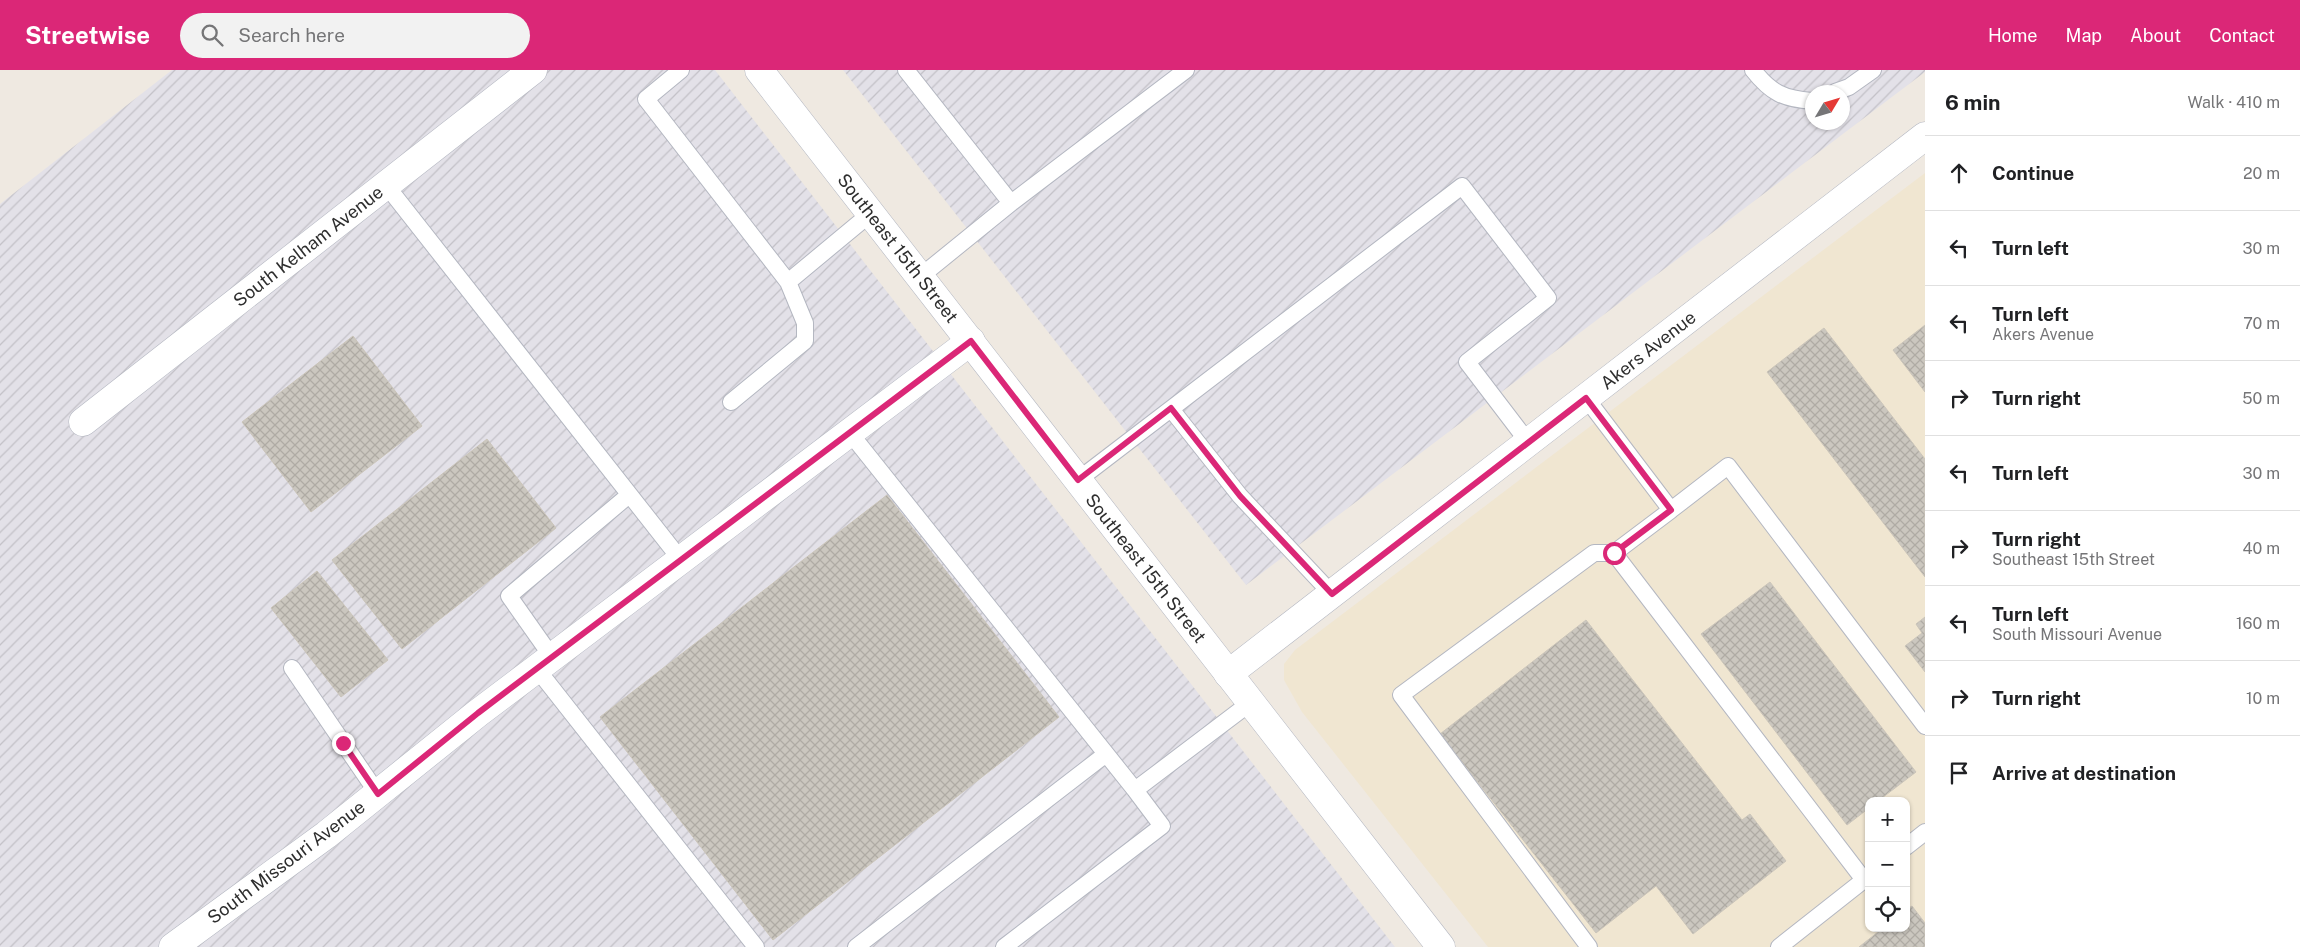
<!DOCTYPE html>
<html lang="en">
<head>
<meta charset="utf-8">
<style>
  :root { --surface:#fff; --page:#f2f2f2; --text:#202124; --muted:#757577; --line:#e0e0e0; --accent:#db2777 }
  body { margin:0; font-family:"Public Sans",sans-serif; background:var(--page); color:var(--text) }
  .controls { position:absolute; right:15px; bottom:15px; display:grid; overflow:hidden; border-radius:10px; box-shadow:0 1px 4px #0004 }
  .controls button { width:45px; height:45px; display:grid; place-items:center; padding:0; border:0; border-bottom:1px solid var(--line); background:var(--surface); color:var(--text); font:25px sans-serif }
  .compass { position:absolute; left:1805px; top:15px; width:45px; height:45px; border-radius:50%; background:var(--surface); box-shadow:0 1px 4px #0004; rotate:52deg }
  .stop { position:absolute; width:15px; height:15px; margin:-11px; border:4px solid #db2777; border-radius:50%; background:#fff }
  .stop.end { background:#db2777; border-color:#fff; box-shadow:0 1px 5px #0008 }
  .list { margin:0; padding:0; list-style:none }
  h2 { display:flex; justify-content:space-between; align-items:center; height:65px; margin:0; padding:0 20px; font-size:21px }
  h2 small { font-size:16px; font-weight:400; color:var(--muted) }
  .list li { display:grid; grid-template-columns:32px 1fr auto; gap:15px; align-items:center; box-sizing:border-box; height:75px; padding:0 20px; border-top:1px solid var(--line) }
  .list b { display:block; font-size:19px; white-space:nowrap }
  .list p { margin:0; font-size:16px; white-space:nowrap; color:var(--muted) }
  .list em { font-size:16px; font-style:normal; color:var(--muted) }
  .icon { flex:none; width:28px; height:28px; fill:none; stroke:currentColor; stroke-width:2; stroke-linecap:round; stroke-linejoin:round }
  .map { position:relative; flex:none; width:1925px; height:877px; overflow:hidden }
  header { display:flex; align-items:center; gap:30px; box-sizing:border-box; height:70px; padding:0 25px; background:var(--accent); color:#fff }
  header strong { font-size:24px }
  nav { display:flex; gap:28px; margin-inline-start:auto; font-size:18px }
  .search { width:350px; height:45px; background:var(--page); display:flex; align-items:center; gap:12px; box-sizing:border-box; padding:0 18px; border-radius:28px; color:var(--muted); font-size:19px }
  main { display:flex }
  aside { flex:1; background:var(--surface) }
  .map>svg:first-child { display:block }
</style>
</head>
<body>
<header>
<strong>Streetwise</strong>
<div class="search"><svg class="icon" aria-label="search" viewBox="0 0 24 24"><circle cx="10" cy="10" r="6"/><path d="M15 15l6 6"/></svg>Search here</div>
<nav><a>Home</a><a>Map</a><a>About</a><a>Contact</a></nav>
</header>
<main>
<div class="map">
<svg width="1925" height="877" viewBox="0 0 1925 877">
  <defs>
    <pattern id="industrial-furrows" width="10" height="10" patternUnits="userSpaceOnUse" patternTransform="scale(1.25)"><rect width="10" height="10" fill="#e3e1e8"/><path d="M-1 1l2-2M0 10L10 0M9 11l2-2" fill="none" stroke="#c3c1c7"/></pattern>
    <pattern id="building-cross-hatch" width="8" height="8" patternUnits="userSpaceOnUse" patternTransform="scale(1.25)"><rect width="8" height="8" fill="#cbc7bf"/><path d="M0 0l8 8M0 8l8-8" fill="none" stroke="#afaba4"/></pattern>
  </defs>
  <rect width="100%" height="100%" fill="#efe9e1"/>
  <path fill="url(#industrial-furrows)" fill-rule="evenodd" d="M172,0H715L1395,877H0V134Z
    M843,0H1925V2L1246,515ZM1812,22H1842V52H1812Z"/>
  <path fill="#f0e6d1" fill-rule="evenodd" d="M1925,103V877H1488L1302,642L1284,610V594L1295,580ZM1869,731H1906V858H1869Z"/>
  <path fill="url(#building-cross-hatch)" stroke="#cbc5ba" d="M1925,255V322L1893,280Z
    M1824,258L1925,389V507L1767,302Z
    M353,266L422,356L311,442L242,352Z
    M487,369L556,458L402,579L332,490Z
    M887,425L1059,647L773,870L600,647Z
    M317,501L388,590L341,627L271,538Z
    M1770,512L1916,702L1878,731H1869V738L1847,755L1701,564Z
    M1925,547V602L1905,576L1922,563L1916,554Z
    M1586,550L1742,750L1750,744L1786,791L1693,864L1656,816L1596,863L1440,664Z
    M1912,836L1925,853V877H1859L1883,858H1906V840Z"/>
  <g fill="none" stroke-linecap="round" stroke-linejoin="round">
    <g stroke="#b4b7c1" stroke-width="18">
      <path id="service" d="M681,0L646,29L788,212L870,144
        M906,0L1011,133L921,206
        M1753,0C1771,23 1784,29 1812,31
        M1835,22L1849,17L1873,0
        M386,115L681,490
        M1011,133L1186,0
        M1586,328L1671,440L1614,483L1864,810
        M731,332L805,271V253L788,212
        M1171,339L1240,426L1332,524
        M850,363L1135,720L1250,633
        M1078,410L1462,116L1548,228L1467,292L1528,372
        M1671,440L1728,396L1925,656
        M552,587L509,526L629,425
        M292,598L378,724
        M537,599L756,877
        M1906,777L1925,762
        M856,877L1106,684
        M1004,877L1162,756L1135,720
        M1589,877L1401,625L1594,483H1614
        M1779,877L1869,806"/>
    </g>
    <g stroke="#b4b7c1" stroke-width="29">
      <path id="minor" d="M83,352L533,0
        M1228,604L1925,66
        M173,877L326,765L478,643L971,271"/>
    </g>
    <g stroke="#b4b7c1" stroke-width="29">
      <path id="secondary" d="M759,0L1441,877"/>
    </g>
    <use href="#service" stroke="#fff" stroke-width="16"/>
    <use href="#minor" stroke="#fff" stroke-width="28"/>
    <use href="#secondary" stroke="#fff" stroke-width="28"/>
  </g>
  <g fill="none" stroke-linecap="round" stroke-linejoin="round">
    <path stroke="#db2777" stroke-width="6" d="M343,673L378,724L478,643L971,271L1078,410L1171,338L1240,426L1332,524L1586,328L1671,440L1614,483"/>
  </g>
  <g text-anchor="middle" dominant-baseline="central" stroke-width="4" stroke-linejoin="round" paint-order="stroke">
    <g font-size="18" fill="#2e2e2e" stroke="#fff">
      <text transform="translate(308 176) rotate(-38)">South Kelham Avenue</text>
      <text transform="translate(898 178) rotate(52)">Southeast 15th Street</text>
      <text transform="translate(1648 280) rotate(-38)">Akers Avenue</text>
      <text transform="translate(1146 498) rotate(52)">Southeast 15th Street</text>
      <text transform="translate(286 792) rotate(-37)">South Missouri Avenue</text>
    </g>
  </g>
</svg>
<div class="controls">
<button>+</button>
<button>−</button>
<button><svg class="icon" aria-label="locate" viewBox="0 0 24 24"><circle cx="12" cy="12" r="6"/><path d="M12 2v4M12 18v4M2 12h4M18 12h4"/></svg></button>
</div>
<svg class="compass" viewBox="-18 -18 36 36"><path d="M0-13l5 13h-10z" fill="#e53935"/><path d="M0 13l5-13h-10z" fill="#757577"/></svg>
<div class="stop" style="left:1614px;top:483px"></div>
<div class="stop end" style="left:343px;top:673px"></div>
</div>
<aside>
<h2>6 min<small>Walk · 410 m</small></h2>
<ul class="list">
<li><svg class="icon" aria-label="ahead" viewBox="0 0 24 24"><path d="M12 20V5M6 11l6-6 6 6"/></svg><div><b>Continue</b></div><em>20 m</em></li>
<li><svg class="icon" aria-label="left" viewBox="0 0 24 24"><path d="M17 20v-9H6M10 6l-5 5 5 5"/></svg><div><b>Turn left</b></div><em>30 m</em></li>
<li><svg class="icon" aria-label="left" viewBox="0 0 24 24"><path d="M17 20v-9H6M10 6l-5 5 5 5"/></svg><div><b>Turn left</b><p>Akers Avenue</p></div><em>70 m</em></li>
<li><svg class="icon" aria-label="right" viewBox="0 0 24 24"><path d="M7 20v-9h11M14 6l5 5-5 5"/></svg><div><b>Turn right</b></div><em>50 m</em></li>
<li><svg class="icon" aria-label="left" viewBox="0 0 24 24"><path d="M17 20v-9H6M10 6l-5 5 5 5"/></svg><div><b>Turn left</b></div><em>30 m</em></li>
<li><svg class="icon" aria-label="right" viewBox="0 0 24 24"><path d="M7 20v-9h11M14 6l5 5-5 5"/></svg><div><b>Turn right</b><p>Southeast 15th Street</p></div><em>40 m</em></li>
<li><svg class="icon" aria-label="left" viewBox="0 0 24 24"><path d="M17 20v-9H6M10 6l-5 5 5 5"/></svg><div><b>Turn left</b><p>South Missouri Avenue</p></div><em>160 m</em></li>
<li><svg class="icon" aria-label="right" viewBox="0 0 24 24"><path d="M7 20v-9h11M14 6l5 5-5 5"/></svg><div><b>Turn right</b></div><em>10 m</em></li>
<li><svg class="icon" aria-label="arrive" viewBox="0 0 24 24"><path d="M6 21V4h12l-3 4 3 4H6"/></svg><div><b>Arrive at destination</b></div></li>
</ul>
</aside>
</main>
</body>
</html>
